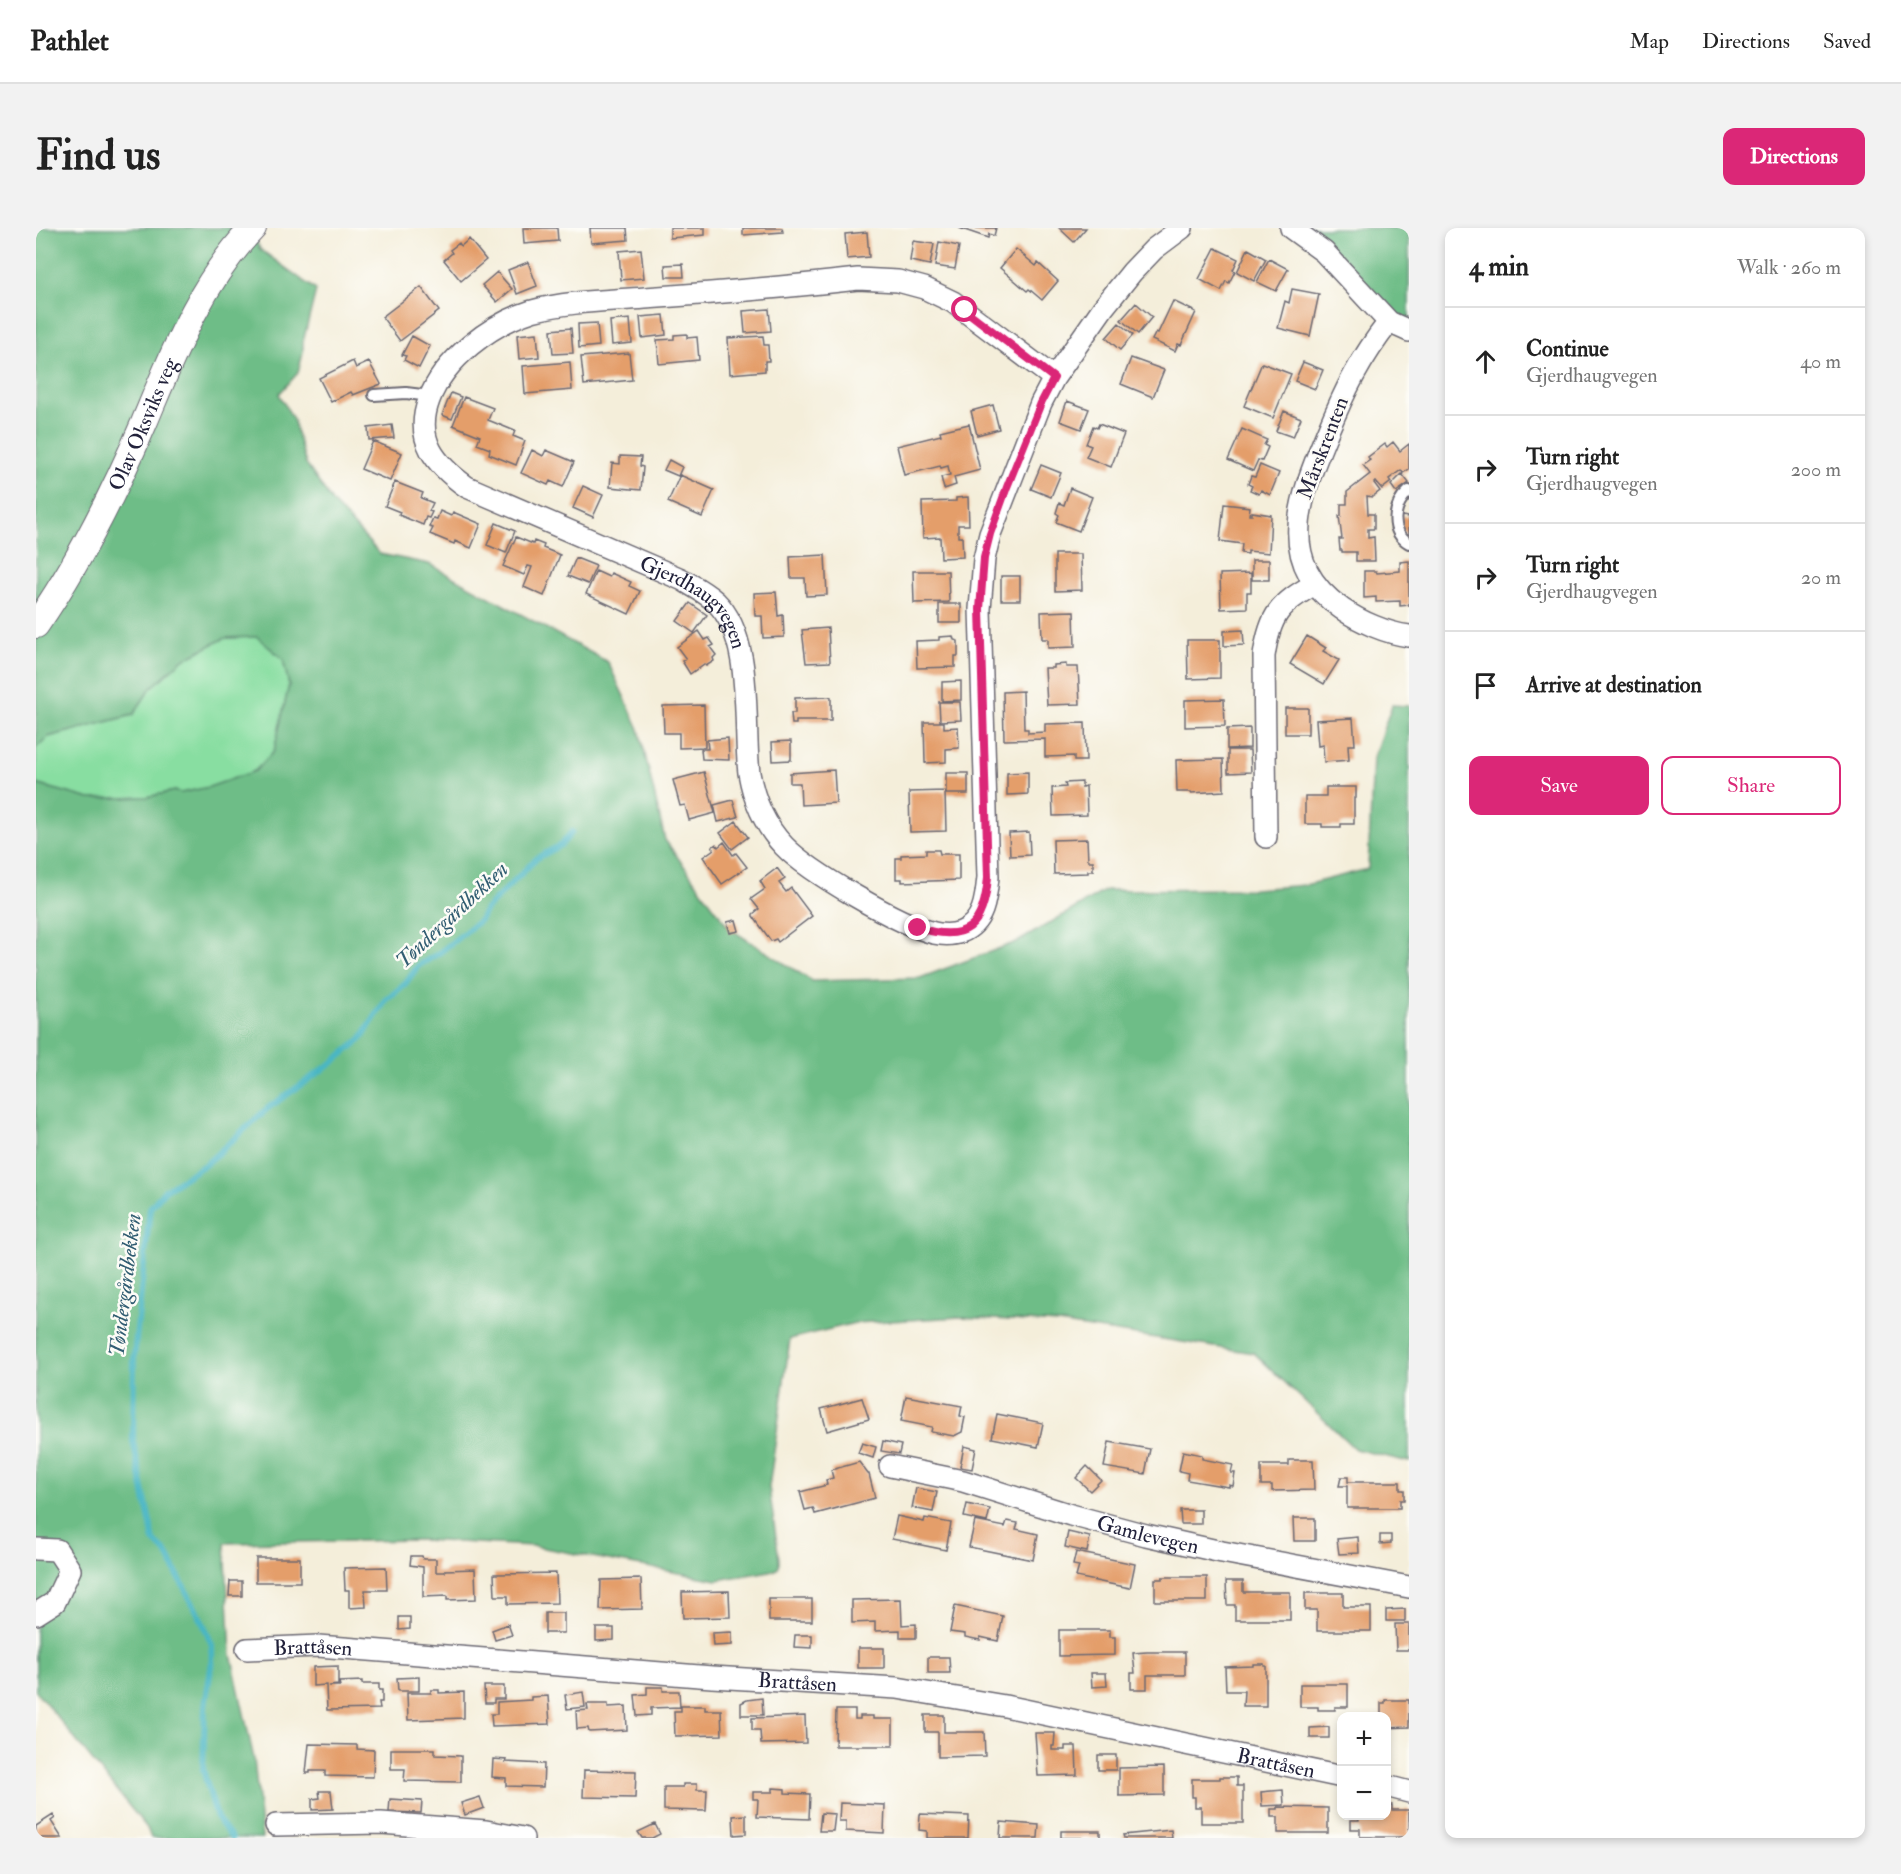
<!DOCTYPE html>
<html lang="en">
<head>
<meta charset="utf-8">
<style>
  :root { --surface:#fff; --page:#f2f2f2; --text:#222; --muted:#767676; --line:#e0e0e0; --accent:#db2777 }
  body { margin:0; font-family:"IM FELL Double Pica",serif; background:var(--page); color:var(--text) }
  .controls { position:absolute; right:18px; bottom:18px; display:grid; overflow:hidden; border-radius:12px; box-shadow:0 3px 9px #0003 }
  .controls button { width:54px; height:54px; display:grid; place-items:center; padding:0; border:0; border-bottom:2px solid var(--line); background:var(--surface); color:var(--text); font:30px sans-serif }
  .stop { position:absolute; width:18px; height:18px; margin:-14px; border:4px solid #db2777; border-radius:50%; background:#fff }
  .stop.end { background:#db2777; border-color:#fff; box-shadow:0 2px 6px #0008 }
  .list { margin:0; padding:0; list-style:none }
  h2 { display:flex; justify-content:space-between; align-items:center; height:78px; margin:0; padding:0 24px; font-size:26px }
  h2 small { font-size:20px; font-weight:400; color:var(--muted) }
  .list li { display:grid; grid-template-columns:39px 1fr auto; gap:18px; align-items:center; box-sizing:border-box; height:108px; padding:0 24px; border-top:2px solid var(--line) }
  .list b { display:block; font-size:22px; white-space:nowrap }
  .list p { margin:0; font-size:20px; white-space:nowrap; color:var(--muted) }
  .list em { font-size:20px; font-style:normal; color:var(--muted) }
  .actions { display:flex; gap:12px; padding:18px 24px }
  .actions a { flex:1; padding:14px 0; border:2px solid var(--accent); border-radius:12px; text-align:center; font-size:21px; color:var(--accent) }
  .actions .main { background:var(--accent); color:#fff }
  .icon { flex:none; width:33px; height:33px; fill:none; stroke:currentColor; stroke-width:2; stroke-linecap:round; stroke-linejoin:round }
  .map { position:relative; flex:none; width:1373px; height:1610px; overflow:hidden; border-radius:12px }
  header { display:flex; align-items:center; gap:36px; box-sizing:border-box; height:84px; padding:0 30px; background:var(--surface); border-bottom:2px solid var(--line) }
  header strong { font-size:28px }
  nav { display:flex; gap:33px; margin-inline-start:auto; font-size:21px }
  .intro { display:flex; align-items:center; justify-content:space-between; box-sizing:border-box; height:144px; padding:0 36px }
  h1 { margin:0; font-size:42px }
  .button { padding:15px 27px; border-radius:12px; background:var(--accent); color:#fff; font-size:21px; font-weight:700 }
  main { display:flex; gap:36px; padding:0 36px }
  aside { flex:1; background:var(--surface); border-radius:12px; box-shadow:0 3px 9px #0003 }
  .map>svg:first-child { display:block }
</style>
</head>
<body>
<header>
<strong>Pathlet</strong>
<nav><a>Map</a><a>Directions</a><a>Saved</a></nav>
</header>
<div class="intro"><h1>Find us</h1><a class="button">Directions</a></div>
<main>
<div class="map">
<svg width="1373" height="1610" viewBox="0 0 1373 1610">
  <rect width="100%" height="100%" fill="#fdfcf7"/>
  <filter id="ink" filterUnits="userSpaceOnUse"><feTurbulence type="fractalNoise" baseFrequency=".0167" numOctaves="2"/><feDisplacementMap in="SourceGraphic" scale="12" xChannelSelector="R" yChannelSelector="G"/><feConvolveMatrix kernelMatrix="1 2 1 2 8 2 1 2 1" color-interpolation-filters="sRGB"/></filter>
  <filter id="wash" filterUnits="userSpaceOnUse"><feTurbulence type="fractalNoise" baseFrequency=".008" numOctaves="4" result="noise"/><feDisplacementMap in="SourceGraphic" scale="24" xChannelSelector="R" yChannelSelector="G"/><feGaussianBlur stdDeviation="1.35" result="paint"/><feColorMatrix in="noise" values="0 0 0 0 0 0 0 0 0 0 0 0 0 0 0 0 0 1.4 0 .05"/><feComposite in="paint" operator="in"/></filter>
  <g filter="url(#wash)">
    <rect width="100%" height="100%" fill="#f4eeda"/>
    <path fill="#88dea1" stroke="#55806e" stroke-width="1.5" d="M221,409L247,431L253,457L238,523L219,543L174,559L145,565L139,563L111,569L54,571L0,556V520L12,509L97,487L114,461L147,431L189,410Z"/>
    <path fill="#6ebd87" stroke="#487061" stroke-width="1.5" d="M0,0H214L224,21L280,62L267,114V125L262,145L243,166L257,191L270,236L297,275L344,326L393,336L572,434L603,501L629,612L694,701L776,753L884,750L983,713L1070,662L1218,661L1269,657L1332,641L1337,530L1356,477L1373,478V1234L1319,1221L1218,1125L1022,1095L925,1089L819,1095L754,1111L733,1259L743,1331V1339L740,1342L681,1352L497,1318L386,1312L189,1315L195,1426L218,1531L226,1610H115L111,1600L0,1463V556L54,571L111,569L139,563L145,565L173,559L219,543L238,523L253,457L247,431L221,409L189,410L147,431L114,461L97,487L12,509L0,520Z
      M1260,0H1373V110Z"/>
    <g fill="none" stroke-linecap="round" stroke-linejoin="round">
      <path stroke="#48b6c4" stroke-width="6" d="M196,1610L181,1590L167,1542L169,1478L176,1434V1417L166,1393L129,1323L118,1313L97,1213L98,1129L114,980L129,962L170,936L232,880L296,835L325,811L350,772L369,756L382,738L403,725L444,692L450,681L501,630L525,617L536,604"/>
    </g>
    <g id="blocks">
      <path fill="#e49e6a" d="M487,0H521L522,13L488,16Z
        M554,0H591L592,12L555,15Z
        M634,0H669V7L634,10Z
        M707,0H746L747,4L707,7Z
        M923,0H960L958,8L953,6L952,10Z
        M1023,0H1050L1038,14Z
        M831,4L833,29L811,31L809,6Z
        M433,11L450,32L425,53L408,32L416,25L414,22L423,15L425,18Z
        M877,13L898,16L894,37L874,33Z
        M903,14L923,18L919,41L899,38Z
        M1179,20L1202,31L1197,42L1199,43L1193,55L1190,53L1185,63L1163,51Z
        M605,21L608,50L585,52L583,23Z
        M980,21L1000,38L1002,35L1022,53L1006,72L993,61L991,63L964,40Z
        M1212,21L1230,31L1218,53L1201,44Z
        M1233,31L1252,41L1240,63L1221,54Z
        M492,34L501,58L481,66L472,42Z
        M647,36L648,49H630L629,37Z
        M461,44L476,61L461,74L446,57Z
        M385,59L403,83L364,113L346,89Z
        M1256,61L1283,66L1274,108L1242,100L1249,73L1253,75Z
        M1137,73L1160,84L1145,117L1142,116L1139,123L1116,112L1120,104L1122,105Z
        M1100,75L1116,89L1102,106L1085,92Z
        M733,81L735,103L709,105L707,83Z
        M628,87L630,107L606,110L604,89Z
        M594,91L596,115L576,117L574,93Z
        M561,95L563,118L543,120L542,96Z
        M1083,95L1097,107L1084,122L1070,110Z
        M535,100L537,125L517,126L515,102Z
        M501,105L503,129L483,131L481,107Z
        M651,106V110L661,109L663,132L623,136L621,112L638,111V107Z
        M376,108L394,118L383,140L368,132L370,128L366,127Z
        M727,108L728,117H732L733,133H729V143L694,146L692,110Z
        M593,125L596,152L548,157L545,129Z
        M1095,130L1128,142L1117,169L1085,156Z
        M317,133L320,140L333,134L345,156L317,167L315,164L295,174L283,150Z
        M534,134L536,162L489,166L487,138Z
        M1267,134L1287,142L1279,161L1259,153Z
        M1226,135L1255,146L1237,190L1208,178Z
        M415,165L425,169L416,191L406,187Z
        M428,169L457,180L452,192L479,203L477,208L489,213L480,237L453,226L454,221L441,216L444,208L417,197Z
        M1031,173L1053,181L1045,201L1024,193Z
        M957,177L963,201L941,207L935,183Z
        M1248,183L1265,190L1257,209L1240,203Z
        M933,196L944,242L918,249L920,257L908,261L905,249L914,247L912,238L905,240L904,238L868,247L861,218L905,207L904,203Z
        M1063,196L1088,206L1075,239L1050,229L1055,218L1050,216L1057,198L1061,200Z
        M356,197L358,210L333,212L332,200Z
        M1206,201L1231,212L1228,217L1232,219L1226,233L1222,232L1217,243L1192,232Z
        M337,213L366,225L354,253L325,241Z
        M1357,214L1364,223L1373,216V241L1367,245L1365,242L1353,251L1355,254L1346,261L1340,254L1338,255L1344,263L1336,269L1331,268L1332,286H1338V301H1332V310L1338,309L1339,333H1320V324H1306V322H1304L1303,311H1306L1303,288H1305V276H1311V264L1334,246L1327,237L1334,232L1332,229L1349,216L1351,219Z
        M496,222L507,228L510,222L538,234L527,259L514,253L512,257L485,245Z
        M584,228L605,229L604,238L607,239L605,262L574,259L576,235L584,236Z
        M633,232L646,239L642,248L628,242Z
        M1005,237L1025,245L1015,269L995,261Z
        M1224,237L1243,245L1234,267L1225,262L1223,266L1214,262L1216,258L1212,256L1215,248L1219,249Z
        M1366,246L1373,255L1360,264L1355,257Z
        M644,247L678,262L666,289L632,274Z
        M359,254L387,265L385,270L397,275L393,283L396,284L393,290L390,289L387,297L363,287L364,284L349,278Z
        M547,258L567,267L557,289L537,280Z
        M1034,260L1056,269L1043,303L1020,294L1023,287L1020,285L1023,275L1028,277Z
        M932,269L933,297H922V309H926L927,329L905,330L904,309L887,310L886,274L920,273V270Z
        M1188,276L1214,279L1213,287H1216V284L1235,287L1233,325L1212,323V326L1205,325L1206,316L1184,313Z
        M404,283L415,288L417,284L445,296L435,320L419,313L418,316L394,306L397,300L393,299L397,290L401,291Z
        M1365,288L1373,289V308L1365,301Z
        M460,295L479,303L470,325L451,317Z
        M480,309L497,316L498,313L508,317L507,320L524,327L508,368L488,359L496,339L492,338L488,347L467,338Z
        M1019,326H1045L1046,362L1019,363Z
        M789,327L791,367L770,368L769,350H755L754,329Z
        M540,330L560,338L552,356L532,348Z
        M1216,332H1233V352H1216Z
        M1373,333V377L1364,378V373L1340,374V369L1328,370V343H1340L1341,345L1364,343V334Z
        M560,343L573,349L575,345L595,354L593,358L604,363L593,386L550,366Z
        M877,343H912L913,374L878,375Z
        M1215,345V364H1211V380L1185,381L1184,346Z
        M965,348H984V372H965Z
        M740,364L742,388L747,387L748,409L727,410L726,388H719L718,365Z
        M654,375L671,387L658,405L641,393Z
        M903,376H925V395H903Z
        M1038,383L1039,419L1012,420V411H1006L1005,384Z
        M792,400L794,434L770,435L766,402Z
        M1207,402L1208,417L1188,418V403Z
        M663,403L669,412L673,410L678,417L674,419L680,427L677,430L678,433L670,438L668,436L654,446L646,433L650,431L641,419Z
        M917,408L918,412L922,413V428H919V439L881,440L880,413L903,412V409Z
        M1271,408L1290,420L1287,423L1303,432L1288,456L1254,436Z
        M1151,412H1184V450L1152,451Z
        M1030,436V439H1042L1044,476L1011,477L1009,440H1018V437Z
        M925,453V472L906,473V454Z
        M987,463L988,501H992V505L1009,504V496L1049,495L1050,533H1038V528L1009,529V511L968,512L967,464Z
        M795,469V493H760V496H756L755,485H759V470Z
        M1188,471L1189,498L1149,499V472Z
        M903,474H924L925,492L904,493Z
        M668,477L669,519L643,520V505H628L627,478Z
        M1249,480H1272V506H1249Z
        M1317,490L1319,517H1312L1313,532L1288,534L1287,517L1282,518L1280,492Z
        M888,494H908V500L922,499L923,520L910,521V534L889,535Z
        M1214,500V520L1191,521V501Z
        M692,510L693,532L666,531L665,521H672L671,512Z
        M755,513V532L737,533L736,514Z
        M1192,522H1214L1215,544L1192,545Z
        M1187,531L1188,563L1155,565V564H1141L1140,532Z
        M798,542L800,575L765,577L764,555H754V545Z
        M668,544L679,585L653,592L649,577L644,578L637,552Z
        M992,544V566L971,567V545Z
        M910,545H932V566H910Z
        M1046,554V559L1050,558L1051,587L1017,588L1016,560L1030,559L1029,555Z
        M1290,559H1320V570H1318V596H1305V599H1286V596H1269V568H1290Z
        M909,563L910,603L874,604L873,564Z
        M697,572L702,589L682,594L678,577Z
        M700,593L712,609L696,621L684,605Z
        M993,604L994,627L974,628L973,605Z
        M1051,611L1052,633H1057V643H1052V645L1018,646L1017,612Z
        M688,614L697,627L700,625L711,639L686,656L667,629L678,621L676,619L680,616L682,619Z
        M890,622H903L904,626H923V652L866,654V651H860V630H865V627L890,626Z
        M741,640L749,651L743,655L750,664L755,660L776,688L742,714L740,711L735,713L717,688V686L723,681L715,671L729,661L724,653Z
        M700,692L703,703L694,705L691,694Z
        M870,1168L926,1178L924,1188L929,1189L926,1204L918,1208L895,1204L896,1199L865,1193Z
        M826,1170L833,1191L791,1203L785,1181Z
        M961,1186L1007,1195L1002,1219L956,1210Z
        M847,1213L865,1217L863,1226L845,1223Z
        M1073,1214L1114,1221L1109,1246L1068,1239Z
        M826,1215L840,1219L837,1230L822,1225Z
        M928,1218L940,1221L936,1241L924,1239Z
        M1147,1223L1166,1227V1231L1197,1237L1195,1245H1199L1197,1258L1193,1257V1259L1151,1252L1152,1245L1143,1243Z
        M1253,1232H1277L1278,1262L1236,1263V1257H1225V1237H1253Z
        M823,1234L832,1246H833L839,1270L779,1286L777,1280L769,1282L764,1264L791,1257L790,1252L797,1250L795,1242Z
        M1051,1238L1065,1252L1054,1263L1040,1250Z
        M1305,1249H1312V1254H1364V1262H1368V1272H1364V1280H1311V1258H1303Z
        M880,1260L901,1264L897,1284L876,1280Z
        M931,1276L954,1281L951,1294L928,1289Z
        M1144,1282H1165V1296H1145Z
        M861,1288L888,1294L889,1290L915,1295L910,1322L856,1311Z
        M1257,1290H1279V1313H1258Z
        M939,1293L969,1299L971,1293L982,1295L980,1301L1002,1306L997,1332L933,1319Z
        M1032,1304L1054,1309L1051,1324L1029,1319Z
        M1344,1307H1355V1315L1344,1316Z
        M1322,1309L1323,1325L1303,1326L1301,1311Z
        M1040,1324L1099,1336L1094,1360L1040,1349L1043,1338L1037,1337Z
        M375,1328H386L387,1331H400V1344H409V1342L439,1341L440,1371L411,1372V1368L387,1369V1339L374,1337Z
        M220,1330H264V1354H220Z
        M350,1339L351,1362H329L330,1379L313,1380V1362H309L308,1340Z
        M520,1345L521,1375L472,1376V1368H459L458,1346Z
        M1126,1349H1171V1373H1119V1351H1126Z
        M605,1351L606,1381L564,1382L565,1352Z
        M194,1353H206V1368H193Z
        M1190,1353H1207V1364H1254V1392H1199V1377H1191Z
        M693,1363L694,1389L647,1390L646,1364Z
        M1269,1365H1307V1379H1335V1403H1281V1382H1269Z
        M733,1371H776V1393H733Z
        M865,1371L866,1397L880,1396V1410H864V1402L839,1403V1394L816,1395V1372Z
        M919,1378L967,1388L962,1413L944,1409V1412L929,1409V1406L914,1404Z
        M1369,1381V1393H1350V1382Z
        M509,1385H528V1405H509Z
        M363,1389H374V1401L363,1402Z
        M472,1396L476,1407L459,1412L456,1402Z
        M1359,1396H1373V1422H1360Z
        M560,1400H578V1412L560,1413Z
        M1023,1402H1074V1409H1079V1427L1023,1428Z
        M696,1404V1417L677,1418L676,1405Z
        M759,1407H776V1420L758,1419Z
        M822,1420H848V1440H822Z
        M1111,1424H1149V1447H1111V1461H1095V1445H1099L1097,1425Z
        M892,1429H913L914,1445H892Z
        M1217,1436H1228V1438H1230V1478H1207L1208,1463H1190L1189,1439L1217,1438Z
        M302,1438V1457L293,1458H304L303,1454L326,1453V1456H343V1462H346V1474H343L344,1481L291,1482L290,1457L277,1458V1439Z
        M1055,1445H1070L1071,1458L1056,1459Z
        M383,1449V1463H362L361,1450Z
        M1264,1456H1312V1479H1299V1482H1282V1479H1264Z
        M448,1458H468V1471H458V1475H449Z
        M611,1459H627V1463H643L644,1479L615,1480V1487L601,1488L599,1467L611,1466Z
        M395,1462H403V1465L428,1464V1490L372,1492L371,1465H395Z
        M547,1464L549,1479L531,1481L529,1467Z
        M512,1468L514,1496L456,1498L455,1486H461V1474L495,1472V1469Z
        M726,1470L727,1487H705V1475L711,1472Z
        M1349,1472H1373V1499L1350,1500V1488H1345V1475H1349Z
        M551,1476H572V1479L590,1478L591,1502L553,1504L552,1500L541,1501L540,1483L552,1482Z
        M645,1478H669V1482H685L686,1507L639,1508L638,1483H645Z
        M800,1482H819V1491H824V1488H837V1491H857V1518H799Z
        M889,1487H908V1504H948L949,1528L902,1529V1504H889Z
        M769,1488L770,1515L725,1516L724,1502H716V1490Z
        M1293,1499V1510H1274V1500Z
        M999,1505H1019L1018,1518H1016V1522H1029V1518H1040L1041,1547L1002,1548Z
        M273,1516L321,1517V1521L338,1522L337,1549L289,1548V1543H274V1545H270Z
        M355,1521H399V1527L425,1528V1554L368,1553L369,1541H355Z
        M1062,1527H1080V1542H1062Z
        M457,1531L471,1532L470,1534L508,1536L507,1559L470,1558V1550L456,1549Z
        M1128,1539V1567L1083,1568V1540Z
        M548,1542L600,1543L599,1570L547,1569Z
        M1184,1549H1201V1558H1207V1595H1165V1579H1159V1569H1156V1551H1184Z
        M647,1556H661V1562H671L670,1583L628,1582V1559H647Z
        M737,1560L749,1561V1565L774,1566L773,1591L721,1589L722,1571H717V1564H737Z
        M1247,1562L1248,1577L1226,1578L1225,1564Z
        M283,1563H295L297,1581L276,1582V1571L284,1570Z
        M444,1569L448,1580L429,1587L425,1575Z
        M354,1571L386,1573L385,1585L353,1584Z
        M804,1575L849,1577L848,1605L810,1603V1593H803Z
        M1350,1577H1356V1582H1373V1609H1324V1601H1315V1592H1323V1588H1350Z
        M1242,1579L1292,1580V1605H1242V1589H1235V1581H1242Z
        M785,1585L799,1586L797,1603H783Z
        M884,1586L933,1588L932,1610H891V1603L883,1602Z
        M17,1587L19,1590L15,1593L26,1610H0V1598Z
        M710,1587V1606L698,1607L697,1588Z
        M965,1594L1003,1597L1002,1610H964Z
        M619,1596L624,1606L616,1610H606L602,1604Z
        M1135,1602L1136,1610H1088L1087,1607Z
        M1025,1603H1064V1610H1025Z"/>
    </g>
  </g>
  <g filter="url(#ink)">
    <use href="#blocks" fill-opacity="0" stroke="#6c6973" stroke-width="1.5"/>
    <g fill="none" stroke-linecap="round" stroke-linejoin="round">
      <g stroke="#6c6973" stroke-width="14">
        <path id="service" d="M338,167L370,165L394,168
          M1373,263C1357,277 1353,303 1373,315"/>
      </g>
      <g stroke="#6c6973" stroke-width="24">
        <g id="minor">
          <path d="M1255,0L1288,24L1353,94L1373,103"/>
          <path d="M1353,94C1324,131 1309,162 1291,205C1265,268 1237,333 1306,381C1325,394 1350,405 1373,408"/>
          <path id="s1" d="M1018,150L917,74L888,60L862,53L822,51C751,59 680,65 609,70C572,73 532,73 496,83C455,96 408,131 393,172C378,212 400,237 431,259L645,351C657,358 669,364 680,374C718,411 707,494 713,545C718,573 728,597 748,618C773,644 864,697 898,705C907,707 917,707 925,704C948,695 950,670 952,649L944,381L948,331L954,306L1005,175L1018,150L1067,80L1096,44L1118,21L1146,0"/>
          <path d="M1230,609L1228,428C1234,387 1243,376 1279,356"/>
          <path id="s2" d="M854,1238L927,1253L1035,1287L1110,1307L1186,1324L1373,1359"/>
          <path d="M0,1321L21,1322L34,1342L19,1374L0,1386"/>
          <path id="s3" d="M211,1421L282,1418L676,1449L861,1460L969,1478L1306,1549"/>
          <path d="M1350,1558L1373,1564"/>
          <path d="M240,1597L345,1595L450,1603L487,1610"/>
        </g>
      </g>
      <g stroke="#6c6973" stroke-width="28">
        <g id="tertiary">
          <path id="s4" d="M0,397C44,334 78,265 108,195C137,126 164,55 217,0"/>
        </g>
      </g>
      <use href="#service" stroke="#fff" stroke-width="10"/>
      <use href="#minor" stroke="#fff" stroke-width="21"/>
      <use href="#tertiary" stroke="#fff" stroke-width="26"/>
    </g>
  </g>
  <g fill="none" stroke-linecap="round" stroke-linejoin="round" filter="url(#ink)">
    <path stroke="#db2777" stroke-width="8" d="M882,700C931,715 948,699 952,649L944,381L948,330L954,306L971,259L1005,175L1018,150L929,82"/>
  </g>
  <g text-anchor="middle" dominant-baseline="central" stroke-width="5" stroke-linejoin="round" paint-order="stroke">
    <g font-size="21" fill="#22223b" stroke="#fdfcf7">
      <text stroke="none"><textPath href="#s4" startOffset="228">Olav Oksviks veg</textPath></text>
      <text transform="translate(1287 220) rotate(-69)">Mårskrenten</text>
      <text stroke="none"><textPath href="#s1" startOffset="1056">Gjerdhaugvegen</textPath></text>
      <text stroke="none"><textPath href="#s2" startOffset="267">Gamlevegen</textPath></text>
      <text stroke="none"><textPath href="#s3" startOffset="66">Brattåsen</textPath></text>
      <text stroke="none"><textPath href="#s3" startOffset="552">Brattåsen</textPath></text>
      <text stroke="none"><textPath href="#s3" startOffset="1038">Brattåsen</textPath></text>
    </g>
    <g font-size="22" font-style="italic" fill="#315d72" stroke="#fdfcf7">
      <text transform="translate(416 687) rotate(-43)">Tøndergårdbekken</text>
      <text transform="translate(89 1057) rotate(-83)">Tøndergårdbekken</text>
    </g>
  </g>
</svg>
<div class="controls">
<button>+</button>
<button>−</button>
</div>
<div class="stop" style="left:929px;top:82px"></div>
<div class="stop end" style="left:882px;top:700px"></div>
</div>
<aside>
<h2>4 min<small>Walk · 260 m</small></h2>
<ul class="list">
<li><svg class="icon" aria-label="ahead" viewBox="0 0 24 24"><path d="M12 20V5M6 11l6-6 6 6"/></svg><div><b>Continue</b><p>Gjerdhaugvegen</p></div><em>40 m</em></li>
<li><svg class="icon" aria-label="right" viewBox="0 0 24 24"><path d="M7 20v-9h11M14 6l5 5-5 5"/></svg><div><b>Turn right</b><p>Gjerdhaugvegen</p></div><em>200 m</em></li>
<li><svg class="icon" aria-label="right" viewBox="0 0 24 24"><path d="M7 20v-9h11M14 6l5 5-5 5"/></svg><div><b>Turn right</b><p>Gjerdhaugvegen</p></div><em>20 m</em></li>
<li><svg class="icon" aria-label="arrive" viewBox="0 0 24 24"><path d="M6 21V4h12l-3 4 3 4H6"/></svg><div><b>Arrive at destination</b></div></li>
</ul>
<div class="actions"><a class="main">Save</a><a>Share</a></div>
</aside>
</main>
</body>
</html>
